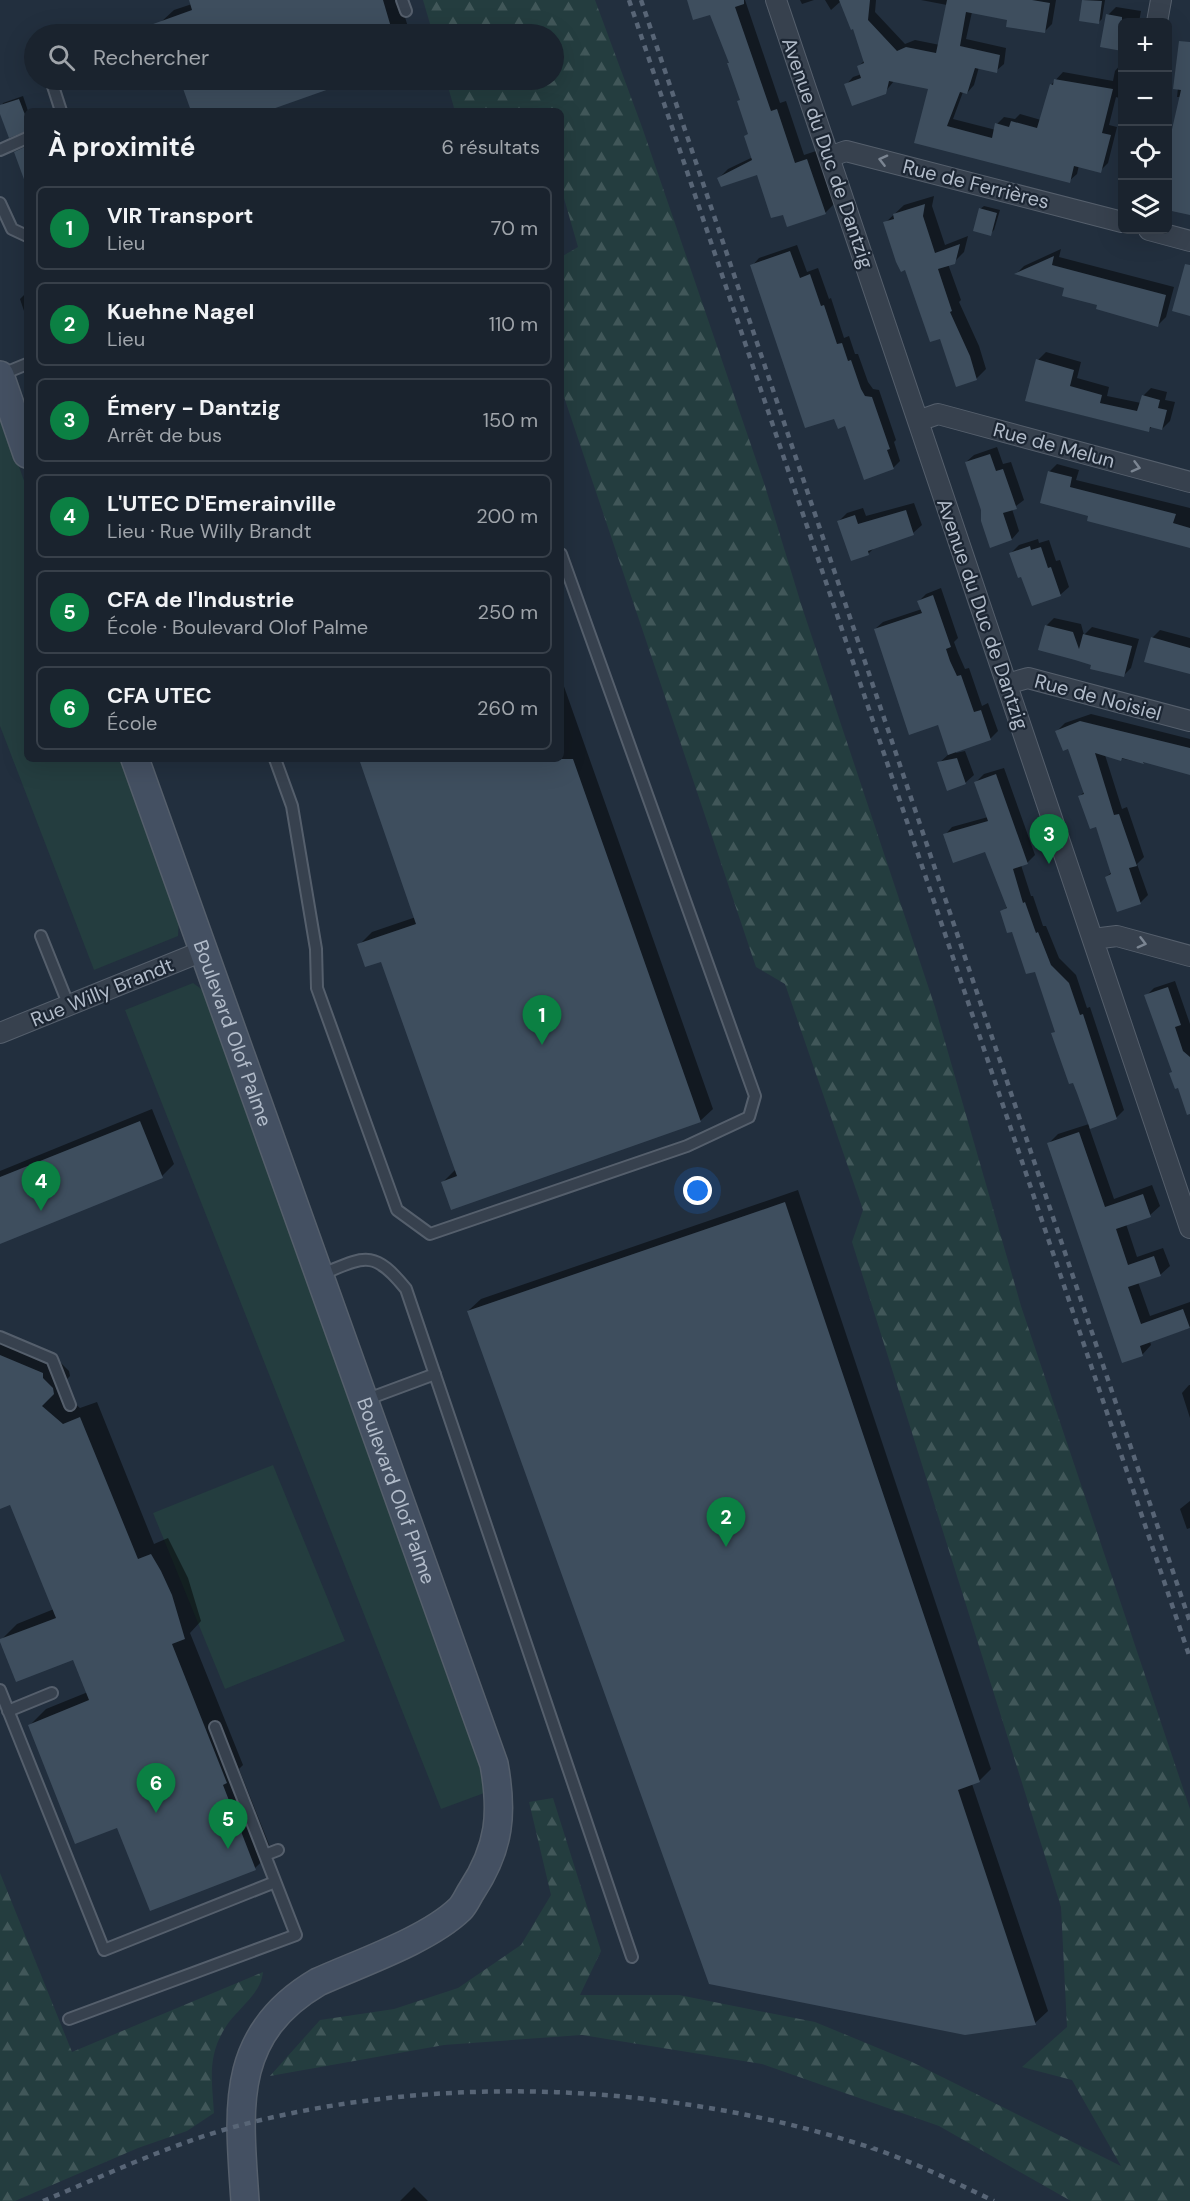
<!DOCTYPE html>
<html lang="fr">
<head>
<meta charset="utf-8">
<style>
  :root { --surface:#1a232e; --page:#232b36; --text:#f1f3f6; --muted:#9fa4aa; --line:#38404a; --accent:#0b8043 }
  body { margin:0; font-family:"DM Sans",sans-serif; background:var(--page); color:var(--text) }
  .controls { position:absolute; right:18px; top:18px; display:grid; overflow:hidden; border-radius:9px; box-shadow:0 6px 24px #0002 }
  .controls button { width:54px; height:54px; display:grid; place-items:center; padding:0; border:0; border-bottom:2px solid var(--line); background:var(--surface); color:var(--text); font:30px sans-serif }
  .you { position:absolute; left:698px; top:1191px; width:21px; height:21px; margin:-15px; border:4px solid #fff; border-radius:50%; background:#1a73e8; box-shadow:0 0 0 9px #1a73e833 }
  .badge { display:grid; place-items:center; width:39px; height:39px; border-radius:50%; background:var(--accent); color:#fff; font-size:20px; font-weight:700 }
  .pin { position:absolute; translate:-50% -50px; filter:drop-shadow(0 2px 3px #0008) }
  .pin::after { content:''; position:absolute; top:32px; width:21px; height:18px; background:inherit; clip-path:polygon(0 0,100% 0,50% 100%) }
  .list { margin:0; padding:0; list-style:none }
  h2 { display:flex; justify-content:space-between; align-items:center; height:78px; margin:0; padding:0 24px; font-size:26px }
  h2 small { font-size:20px; font-weight:400; color:var(--muted) }
  .list li { display:grid; grid-template-columns:39px 1fr auto; gap:18px; align-items:center; box-sizing:border-box; height:84px; margin:0 12px 12px; padding:0 12px; border:2px solid var(--line); border-radius:9px }
  .list b { display:block; font-size:22px; white-space:nowrap }
  .list p { margin:0; font-size:20px; white-space:nowrap; color:var(--muted) }
  .list em { font-size:20px; font-style:normal; color:var(--muted) }
  .icon { flex:none; width:33px; height:33px; fill:none; stroke:currentColor; stroke-width:2; stroke-linecap:round; stroke-linejoin:round }
  .map { position:relative; flex:none; width:1190px; height:2201px; overflow:hidden }
  .search { position:absolute; background:var(--surface); box-shadow:0 6px 24px #0002; left:24px; top:24px; width:540px; height:66px; display:flex; align-items:center; gap:15px; box-sizing:border-box; padding:0 21px; border-radius:33px; color:var(--muted); font-size:22px }
  .panel { position:absolute; background:var(--surface); box-shadow:0 6px 24px #0002; left:24px; top:108px; width:540px; height:654px; border-radius:9px }
  .map>svg:first-child { display:block }
</style>
</head>
<body>
<div class="map">
<svg width="1190" height="2201" viewBox="0 0 1190 2201">
  <defs>
    <pattern id="forest-firs" width="22" height="20" patternUnits="userSpaceOnUse" patternTransform="scale(1.5)"><rect width="22" height="20" fill="#243d3f"/><path d="M5 1l3.5 6h-7zM16 11l3.5 6h-7z" fill="#415759"/></pattern>
  </defs>
  <rect width="100%" height="100%" fill="#222f3e"/>
  <path fill="#243d3f" d="M0,413L27,489V759H123L179,918L178,936L94,970L0,726Z
    M193,983L204,991L482,1767L487,1792L441,1809L125,1010Z
    M273,1465L345,1641L225,1689L153,1513Z"/>
  <path fill="url(#forest-firs)" d="M423,0H595L642,127L765,486L802,607L935,1007L1021,1306L1190,1809V2201H1071L939,2126L762,2064L582,2035L444,2045L270,2076L320,2020L394,2009L458,1988L521,1945L551,1895L529,1802L553,1798L601,1951L580,1995H679L815,2022L912,2062L1121,2166L1072,2080L1022,2067L1067,2027L1061,1907L852,1242L863,1210L785,984L756,967L561,388V257L578,247L561,188V111H455L446,80H554V34H433Z
    M0,1873L72,2052L263,1972C261,1995 236,2009 225,2028C207,2057 212,2081 214,2113L187,2131L138,2148L15,2201H0Z"/>
  <path fill="#0007" d="M190,0H400L410,34H166L161,22L174,10L192,4Z
    M688,0H745L780,103L786,101L804,155L816,151L834,204L825,213H784L758,174L719,178L728,169L753,157L750,133L730,62L711,13Z
    M800,0H814L802,4Z
    M825,0H876L875,12L905,44L915,40L940,45L947,5L921,0H1056L1052,24L1044,32L1008,19L972,12L966,39L1006,48L1004,64L996,71L979,67L974,85L967,93L963,92L953,119L996,130L997,124L1004,117L1015,119L1020,114L1041,120L1051,85L1063,72L1113,81L1115,71L1122,63V99L1116,97L1109,125L1117,127L1108,163L1100,171L1079,165L1077,174L1069,181L915,142L929,88L894,81L885,92L846,85L853,77L862,74L859,66L865,60L854,28L841,1L831,10Z
    M1084,0H1105L1102,19L1098,23L1081,20Z
    M1116,7L1141,11L1139,22H1122V50L1102,46L1108,15Z
    M1190,61V214L1181,97H1177L1178,88Z
    M181,80H351L262,111H192Z
    M23,96L28,111L27,130L0,110L3,103Z
    M934,196L932,206L945,245L968,236L964,252L954,262L948,264L961,300L959,302L979,346L986,369L976,379L940,338L885,223L904,205Z
    M984,206L1000,210L994,230L990,234L980,209Z
    M797,245L807,272L818,268L829,299L831,298L844,338L849,336L855,354H858L868,382L873,389L879,390L896,440L894,442L900,461L893,468L846,424L752,266L759,258Z
    M1061,249L1059,257L1174,287L1166,317L1158,325L1099,304L1066,287L1017,273L1024,266Z
    M27,292V320L20,299Z
    M1046,352L1081,362L1077,378L1109,387L1107,396L1141,403L1143,396L1151,388L1167,392L1165,400L1175,402L1170,421L1162,429L1152,426L1149,430L1027,400L1038,360Z
    M997,447L1003,464L1011,462L1024,500L1012,509L1019,531L1012,539L991,546L982,510L966,462L974,455Z
    M1057,464L1079,470L1076,480L1190,508V546L1090,515L1049,472Z
    M914,503L922,525L913,533L875,547L868,554L839,521L847,513L863,508L866,516Z
    M1038,539L1039,543L1049,540L1056,561L1060,560L1069,587L1060,595L1022,575L1011,553L1019,545Z
    M941,588L958,638L954,642L958,653L965,669L969,668L982,706L988,703L998,731L990,739L956,751V753L965,751L974,775L965,783L939,763L949,754L939,723L875,629L883,622L922,609L919,601L926,594Z
    M1054,618L1081,624L1084,635L1092,627L1139,639L1131,668L1123,676L1093,664L1046,626Z
    M1160,630L1190,638V673L1152,638Z
    M561,678L713,1109L700,1121L443,1182L456,1169L382,960L359,945L372,932L416,917L360,759H561Z
    M1091,714L1190,739V773L1145,761L1143,763L1105,755L1122,809L1127,807L1144,857L1137,864L1148,895L1140,903L1106,877L1112,872L1096,826L1080,796L1085,791L1069,747L1057,731L1065,723Z
    M1004,768L1035,855L1027,863L1021,865L1031,896H1033L1043,926H1046L1059,958L1076,975L1087,1008L1090,1007L1124,1110L1116,1118L1089,1127L1114,1199L1152,1185L1160,1206L1150,1215L1126,1224L1137,1257L1163,1248L1170,1266L1160,1275L1138,1282L1150,1316L1190,1302V1328L1150,1341L1151,1345L1142,1355L1049,1143L1058,1134L1089,1124L1079,1092L1053,1034L1056,1031L1036,970L1002,912L1008,906L986,850L945,835L952,827L988,817L976,782L984,774Z
    M1175,981L1190,1024V1098L1174,1071L1146,996L1154,988Z
    M152,1109L174,1164L162,1176L0,1242V1171Z
    M798,1190L991,1769L979,1781L972,1784L1048,2011L1035,2023L468,1311L481,1299Z
    M0,1339L19,1340L59,1357V1361L69,1371L70,1376L57,1389L80,1408L97,1402L154,1544L168,1538L188,1578L201,1621L190,1633L243,1765L239,1769L272,1852L255,1868L118,1826L30,1725L46,1709L88,1692L74,1658L1,1640L17,1624L54,1609L10,1503L0,1507Z
    M1189,1385H1190V1418L1182,1393Z
    M1190,1501V1528L1187,1529L1180,1509Z
    M414,2187L428,2201H400Z"/>
  <path fill="#3e4e5e" d="M189,0H383L393,34H132L131,32L192,10Z
    M687,0H744V4L735,7L771,111L777,109L795,163L807,159L826,214L787,227L783,215L771,218L757,175L721,187L717,178L752,160L744,136L748,134L737,101L740,100L727,63H729L710,15L693,20Z
    M839,0H870L868,20L897,51L906,47L936,53L947,0H1032L1050,3L1045,33L1006,27L1007,20L966,12L960,46L1000,55L997,73L975,68L967,94L960,92L947,126L992,138L995,123L1009,127L1011,121L1037,128L1050,84L1053,85L1054,79L1113,89L1102,133L1111,135L1101,173L1074,166L1070,183L914,143L928,89L889,81L886,94L852,106L844,84L861,78L857,66L864,63L853,29L851,30Z
    M1082,0L1102,1L1099,24L1079,21Z
    M1106,14L1122,17V51L1100,47Z
    M1179,41L1190,42V215L1167,210V151L1181,90L1173,89Z
    M180,80H349V82L267,111H191Z
    M19,99L27,120V131L9,138L0,114V105Z
    M27,146V182H25L14,152Z
    M925,204L923,216L935,253L960,244L955,264L938,269L952,311L950,312L970,356L977,380L956,387L940,339L930,342L905,270L901,272L896,262L883,222L894,219L893,214Z
    M979,208L997,213L991,236L973,231Z
    M790,251L800,278L810,274L821,306L824,305L837,344L842,343L848,361L851,360L861,389L865,396L872,397L890,449L887,450L894,469L864,480L845,426L838,429L834,419L805,428L750,265Z
    M1054,256L1052,265L1166,295L1158,327L1096,309L1097,305L1062,296L1064,288L1014,274Z
    M1185,264L1190,265V316L1172,311Z
    M1036,359L1074,370L1070,386L1102,395L1100,403L1137,411L1142,395L1160,400L1158,408L1167,410L1162,430L1150,427L1149,432L1025,401Z
    M990,454L996,471L1003,469L1017,509L1003,513L1012,540L990,548L981,521V510L965,462Z
    M1048,471L1072,477L1070,487L1176,514L1173,523L1190,528V548L1087,521L1088,516L1040,503Z
    M906,510L914,535L868,551L869,555L851,561L837,521L855,515L858,524Z
    M1030,546L1031,550L1041,547L1048,568L1051,567L1061,596L1032,606L1021,577L1018,578L1009,553Z
    M933,595L951,647L946,649L950,661L957,676L961,675L974,712L981,710L991,740L948,755L938,725L909,735L874,629L922,613L917,601Z
    M1045,625L1073,632L1079,649L1083,634L1132,646L1124,677L1090,669L1091,665L1075,660L1038,650Z
    M1151,637L1190,648V674L1144,662Z
    M1080,721L1190,748V775L1143,762L1144,764L1122,758L1121,761L1095,753L1114,815L1119,814L1137,866L1129,868L1141,904L1117,912L1105,877L1111,874L1096,827L1090,829L1078,796L1084,794L1068,749L1063,751L1055,731Z
    M957,758L966,784L947,791L937,762Z
    M359,759H573L701,1122L451,1210L441,1182L457,1176L381,962L365,967L357,944L416,924Z
    M996,774L1028,864L1013,869L1023,903L1025,902L1036,933L1038,932L1051,965L1069,983L1080,1015L1083,1014L1117,1119L1090,1129L1077,1093L1073,1083L1069,1084L1051,1033L1055,1032L1035,972L1026,974L1012,932L1007,933L1000,911L1007,908L985,852L953,863L943,834L988,821L974,782Z
    M1168,987L1181,1025L1175,1027L1183,1051L1190,1057V1114L1187,1115L1178,1088L1175,1089L1169,1073L1172,1072L1144,995Z
    M140,1121L163,1178L0,1244V1177Z
    M1079,1132L1105,1207L1143,1194L1151,1217L1116,1229L1128,1265L1154,1256L1161,1276L1128,1287L1141,1324L1183,1309L1190,1328L1140,1346L1143,1356L1122,1363L1047,1143Z
    M785,1202L980,1782L958,1790L1036,2025L965,2035L709,1984L467,1311Z
    M0,1355L43,1373V1378L53,1388L54,1394L42,1406L63,1424L80,1417L138,1559L151,1554L161,1571L172,1595L185,1639L172,1644L227,1783L223,1785L256,1870L150,1911L117,1828L75,1844L28,1725L89,1700L73,1660L16,1682L0,1642V1639L56,1618L10,1505L0,1509Z"/>
  <g fill="none" stroke-linecap="round" stroke-linejoin="round">
    <g stroke="#555f6c" stroke-width="14">
      <path id="lane" d="M402,0L406,11
        M51,80L61,111
        M0,150L27,138
        M0,203L12,229L27,236
        M0,375L27,364
        M275,759L292,806L316,949L317,988L397,1210L430,1234L687,1146L749,1117L755,1096L561,554
        M41,936L69,1006
        M320,1275C364,1257 373,1248 406,1289L632,1957
        M0,1337L52,1359L70,1405
        M365,1400L435,1374
        M0,1690L104,1950L275,1882
        M8,1711L52,1693
        M265,1855L278,1850
        M69,2019L296,1935L215,1727"/>
    </g>
    <g stroke="#555f6c" stroke-width="22">
      <path id="street" d="M776,0L1190,1228
        M1157,22L1161,0
        M829,157L846,151L1122,222
        M1149,230L1190,241
        M918,421L938,414L1190,482
        M1007,684L1028,678L1190,721
        M1093,939L1117,936L1190,956
        M0,1033L203,951"/>
    </g>
    <g stroke="#555f6c" stroke-width="30">
      <g id="secondary">
        <path d="M0,375L27,454"/>
        <path id="s1" d="M135,759L494,1764C503,1813 500,1847 472,1890C468,1896 465,1904 460,1909C428,1940 360,1963 318,1982C228,2035 239,2110 245,2201"/>
      </g>
    </g>
    <use href="#lane" stroke="#37414e" stroke-width="10"/>
    <use href="#street" stroke="#37414e" stroke-width="20"/>
    <use href="#secondary" stroke="#445062" stroke-width="27"/>
    <path stroke="#586576" stroke-width="4.5" stroke-dasharray="6 6" stroke-linecap="butt" d="M629,0L1190,1658
      M641,0L1190,1622
      M43,2201C108,2174 173,2143 241,2125C443,2072 674,2083 872,2148C914,2162 954,2182 994,2201"/>
  </g>
  <defs><path id="oneway-chevron" d="M-2-3.5L2.5 0L-2 3.5" fill="none" stroke-width="1.6" stroke-linecap="round" stroke-linejoin="round" transform="scale(1.5)"/></defs>
  <g stroke="#7b8592">
    <use href="#oneway-chevron" transform="translate(883 160) rotate(-166)"/>
    <use href="#oneway-chevron" transform="translate(1136 467) rotate(15)"/>
    <use href="#oneway-chevron" transform="translate(1142 943) rotate(15)"/>
  </g>
  <g text-anchor="middle" dominant-baseline="central" stroke-width="4.5" stroke-linejoin="round" paint-order="stroke">
    <g font-size="20" fill="#b2bcca" stroke="#1c2633">
      <text transform="translate(828 153) rotate(71)">Avenue du Duc de Dantzig</text>
      <text transform="translate(976 184) rotate(14)">Rue de Ferrières</text>
      <text transform="translate(1054 445) rotate(15)">Rue de Melun</text>
      <text transform="translate(983 614) rotate(71)">Avenue du Duc de Dantzig</text>
      <text transform="translate(1098 697) rotate(15)">Rue de Noisiel</text>
      <text transform="translate(102 992) rotate(-22)">Rue Willy Brandt</text>
      <text stroke="none"><textPath href="#s1" startOffset="291">Boulevard Olof Palme</textPath></text>
      <text stroke="none"><textPath href="#s1" startOffset="777">Boulevard Olof Palme</textPath></text>
    </g>
  </g>
</svg>
<div class="controls">
<button>+</button>
<button>−</button>
<button><svg class="icon" aria-label="locate" viewBox="0 0 24 24"><circle cx="12" cy="12" r="6"/><path d="M12 2v4M12 18v4M2 12h4M18 12h4"/></svg></button>
<button><svg class="icon" aria-label="layers" viewBox="0 0 24 24"><path d="M12 4l9 5-9 5-9-5zM3 14l9 5 9-5"/></svg></button>
</div>
<div class="you"></div>
<div class="pin badge" style="left:542px;top:1045px">1</div>
<div class="pin badge" style="left:726px;top:1547px">2</div>
<div class="pin badge" style="left:1049px;top:864px">3</div>
<div class="pin badge" style="left:41px;top:1211px">4</div>
<div class="pin badge" style="left:228px;top:1849px">5</div>
<div class="pin badge" style="left:156px;top:1813px">6</div>
<div class="search"><svg class="icon" aria-label="search" viewBox="0 0 24 24"><circle cx="10" cy="10" r="6"/><path d="M15 15l6 6"/></svg>Rechercher</div>
<section class="panel">
<h2>À proximité<small>6 résultats</small></h2>
<ul class="list">
<li><span class="badge">1</span><div><b>VIR Transport</b><p>Lieu</p></div><em>70 m</em></li>
<li><span class="badge">2</span><div><b>Kuehne Nagel</b><p>Lieu</p></div><em>110 m</em></li>
<li><span class="badge">3</span><div><b>Émery - Dantzig</b><p>Arrêt de bus</p></div><em>150 m</em></li>
<li><span class="badge">4</span><div><b>L'UTEC D'Emerainville</b><p>Lieu · Rue Willy Brandt</p></div><em>200 m</em></li>
<li><span class="badge">5</span><div><b>CFA de l'Industrie</b><p>École · Boulevard Olof Palme</p></div><em>250 m</em></li>
<li><span class="badge">6</span><div><b>CFA UTEC</b><p>École</p></div><em>260 m</em></li>
</ul>
</section>
</div>
</body>
</html>
